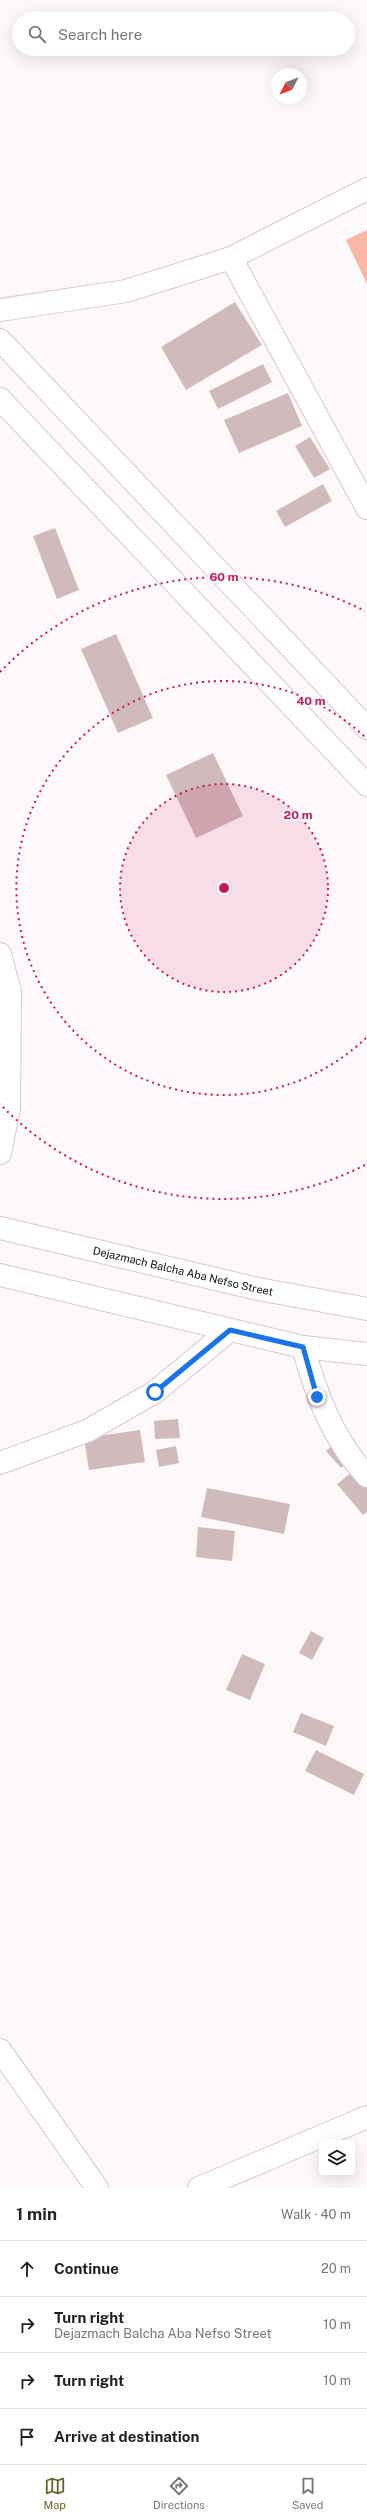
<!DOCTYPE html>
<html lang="en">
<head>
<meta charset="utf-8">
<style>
  :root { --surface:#fff; --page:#f2f2f2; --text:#222; --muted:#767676; --line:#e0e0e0; --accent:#686431 }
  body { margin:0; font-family:"Public Sans",sans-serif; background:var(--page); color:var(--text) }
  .controls { position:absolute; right:12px; bottom:12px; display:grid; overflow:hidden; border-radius:6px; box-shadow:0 4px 16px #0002 }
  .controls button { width:36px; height:36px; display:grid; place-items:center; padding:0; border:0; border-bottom:1px solid var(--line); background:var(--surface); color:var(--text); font:20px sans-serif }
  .compass { position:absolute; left:271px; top:68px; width:36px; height:36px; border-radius:50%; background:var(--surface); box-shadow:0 4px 16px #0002; rotate:228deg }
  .stop { position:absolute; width:12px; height:12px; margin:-9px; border:3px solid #1a73e8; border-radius:50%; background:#fff }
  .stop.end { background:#1a73e8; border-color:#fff; box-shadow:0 1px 4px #0008 }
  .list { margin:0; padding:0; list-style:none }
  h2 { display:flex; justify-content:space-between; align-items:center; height:52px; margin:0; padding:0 16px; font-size:17px }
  h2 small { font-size:13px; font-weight:400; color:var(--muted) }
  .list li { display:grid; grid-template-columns:26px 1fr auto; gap:12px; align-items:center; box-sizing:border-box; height:56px; padding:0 16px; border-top:1px solid var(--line) }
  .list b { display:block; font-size:15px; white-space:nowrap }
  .list p { margin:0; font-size:13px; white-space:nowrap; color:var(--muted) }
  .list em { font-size:13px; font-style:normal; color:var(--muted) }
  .icon { flex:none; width:22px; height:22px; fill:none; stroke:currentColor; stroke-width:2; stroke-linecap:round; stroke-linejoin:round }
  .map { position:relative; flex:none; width:367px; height:2188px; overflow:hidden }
  .search { position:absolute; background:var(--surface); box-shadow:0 4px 16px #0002; left:12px; right:12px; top:12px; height:44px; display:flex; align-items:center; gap:10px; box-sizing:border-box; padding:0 14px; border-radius:22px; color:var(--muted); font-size:15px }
  .sheet { height:276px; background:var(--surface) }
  nav { display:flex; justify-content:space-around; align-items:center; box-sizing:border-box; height:56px; border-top:1px solid var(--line); background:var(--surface); font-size:11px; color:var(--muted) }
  nav a { display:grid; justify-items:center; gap:2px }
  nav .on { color:var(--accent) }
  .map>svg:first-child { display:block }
</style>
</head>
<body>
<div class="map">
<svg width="367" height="2188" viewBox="0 0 367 2188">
  <rect width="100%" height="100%" fill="#fdf9fb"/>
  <path fill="#fab6a6" d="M367,230V284L346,240Z"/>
  <path fill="#d1babc" d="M235,302L262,345L186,390L161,347Z
    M263,364L272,382L218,409L209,391Z
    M288,393L302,426L239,453L224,420Z
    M310,437L330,469L314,478L295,446Z
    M323,484L332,501L285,527L276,511Z
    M55,528L79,590L57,599L33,536Z
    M116,634L153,718L118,733L81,649Z
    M213,753L243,816L196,838L166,775Z
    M178,1419L180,1438L155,1439L154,1421Z
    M140,1430L145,1462L89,1470L84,1438Z
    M176,1446L179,1463L159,1467L156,1450Z
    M332,1446L347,1463L341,1468L326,1451Z
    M356,1469L367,1482V1512L363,1515L337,1484Z
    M207,1488L290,1504L284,1534L201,1517Z
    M198,1527L235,1531L232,1561L196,1557Z
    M311,1631L324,1638L312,1660L299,1653Z
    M242,1654L265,1664L250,1700L226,1690Z
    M301,1713L334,1726L326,1746L293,1732Z
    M316,1750L364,1774L354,1795L305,1771Z"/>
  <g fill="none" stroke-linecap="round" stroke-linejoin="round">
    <g stroke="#dbc6d1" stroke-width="24">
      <path id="minor" d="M231,258L367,508
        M0,310L126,291L231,258L367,189
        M0,954L10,992L9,1108L0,1153
        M303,1347C316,1394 333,1440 367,1476
        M0,1463L87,1431L155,1392L230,1330
        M0,2050L97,2188
        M199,2188L367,2117"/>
    </g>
    <g stroke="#dbc6d1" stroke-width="24">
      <g id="primary">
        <path d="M0,340L367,728"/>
        <path d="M0,399L367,785"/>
        <path id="s1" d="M0,1228L258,1289L367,1309"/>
        <path d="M0,1275L303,1347L367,1354"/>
      </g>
    </g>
    <use href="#minor" stroke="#fff" stroke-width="22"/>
    <use href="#primary" stroke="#fff" stroke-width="22"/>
  </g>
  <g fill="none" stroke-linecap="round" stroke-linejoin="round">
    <path stroke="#1a73e8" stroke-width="5" d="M155,1392L230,1330L303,1347L317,1397"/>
  </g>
  <circle cx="224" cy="888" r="104" fill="#c2185b" fill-opacity=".12"/>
  <g fill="none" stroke="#c2185b" stroke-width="2" stroke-dasharray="2 4">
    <circle cx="224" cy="888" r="104"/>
    <path d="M366 1038A207 207 0 1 1 366 738"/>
    <path d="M365 1165A311 311 0 0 1 0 1104M0 672A311 311 0 0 1 365 611"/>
  </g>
  <g text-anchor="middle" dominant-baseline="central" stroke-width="4" stroke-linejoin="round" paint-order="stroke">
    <g font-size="11" fill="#130c10" stroke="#fdf9fb">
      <text stroke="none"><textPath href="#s1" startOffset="188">Dejazmach Balcha Aba Nefso Street</textPath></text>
    </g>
  </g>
  <circle cx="224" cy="888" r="6" fill="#c2185b" stroke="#fdf9fb" stroke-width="2"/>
  <g font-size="12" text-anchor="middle" font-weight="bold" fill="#c2185b" stroke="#fdf9fb" stroke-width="4" stroke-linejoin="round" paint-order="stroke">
    <text x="224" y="581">60 m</text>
    <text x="311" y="705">40 m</text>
    <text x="298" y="819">20 m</text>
  </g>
</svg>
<div class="controls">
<button><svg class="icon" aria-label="layers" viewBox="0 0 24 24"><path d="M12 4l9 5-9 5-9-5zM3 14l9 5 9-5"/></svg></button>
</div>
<svg class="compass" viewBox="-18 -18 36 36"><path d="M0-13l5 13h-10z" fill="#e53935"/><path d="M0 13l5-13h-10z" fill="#767676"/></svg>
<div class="stop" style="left:155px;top:1392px"></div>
<div class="stop end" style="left:317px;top:1397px"></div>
<div class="search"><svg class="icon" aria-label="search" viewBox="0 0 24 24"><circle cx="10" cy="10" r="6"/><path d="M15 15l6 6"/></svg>Search here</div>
</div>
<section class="sheet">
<h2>1 min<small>Walk · 40 m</small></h2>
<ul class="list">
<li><svg class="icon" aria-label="ahead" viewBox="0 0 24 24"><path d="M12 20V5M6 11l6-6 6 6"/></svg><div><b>Continue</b></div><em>20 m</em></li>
<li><svg class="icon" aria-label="right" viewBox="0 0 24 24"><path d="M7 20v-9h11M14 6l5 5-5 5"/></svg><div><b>Turn right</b><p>Dejazmach Balcha Aba Nefso Street</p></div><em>10 m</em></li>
<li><svg class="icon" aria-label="right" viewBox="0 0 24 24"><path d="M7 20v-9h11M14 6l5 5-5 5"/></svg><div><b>Turn right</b></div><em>10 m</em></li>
<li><svg class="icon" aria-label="arrive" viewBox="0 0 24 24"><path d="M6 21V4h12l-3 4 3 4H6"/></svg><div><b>Arrive at destination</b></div></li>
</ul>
</section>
<nav>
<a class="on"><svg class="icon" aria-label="map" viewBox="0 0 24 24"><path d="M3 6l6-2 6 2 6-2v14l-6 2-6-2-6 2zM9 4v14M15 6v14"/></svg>Map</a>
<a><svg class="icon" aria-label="directions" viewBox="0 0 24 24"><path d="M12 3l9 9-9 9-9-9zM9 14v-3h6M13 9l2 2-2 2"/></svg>Directions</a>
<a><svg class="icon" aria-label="saved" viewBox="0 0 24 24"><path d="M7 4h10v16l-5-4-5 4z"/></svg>Saved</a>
</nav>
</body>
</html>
